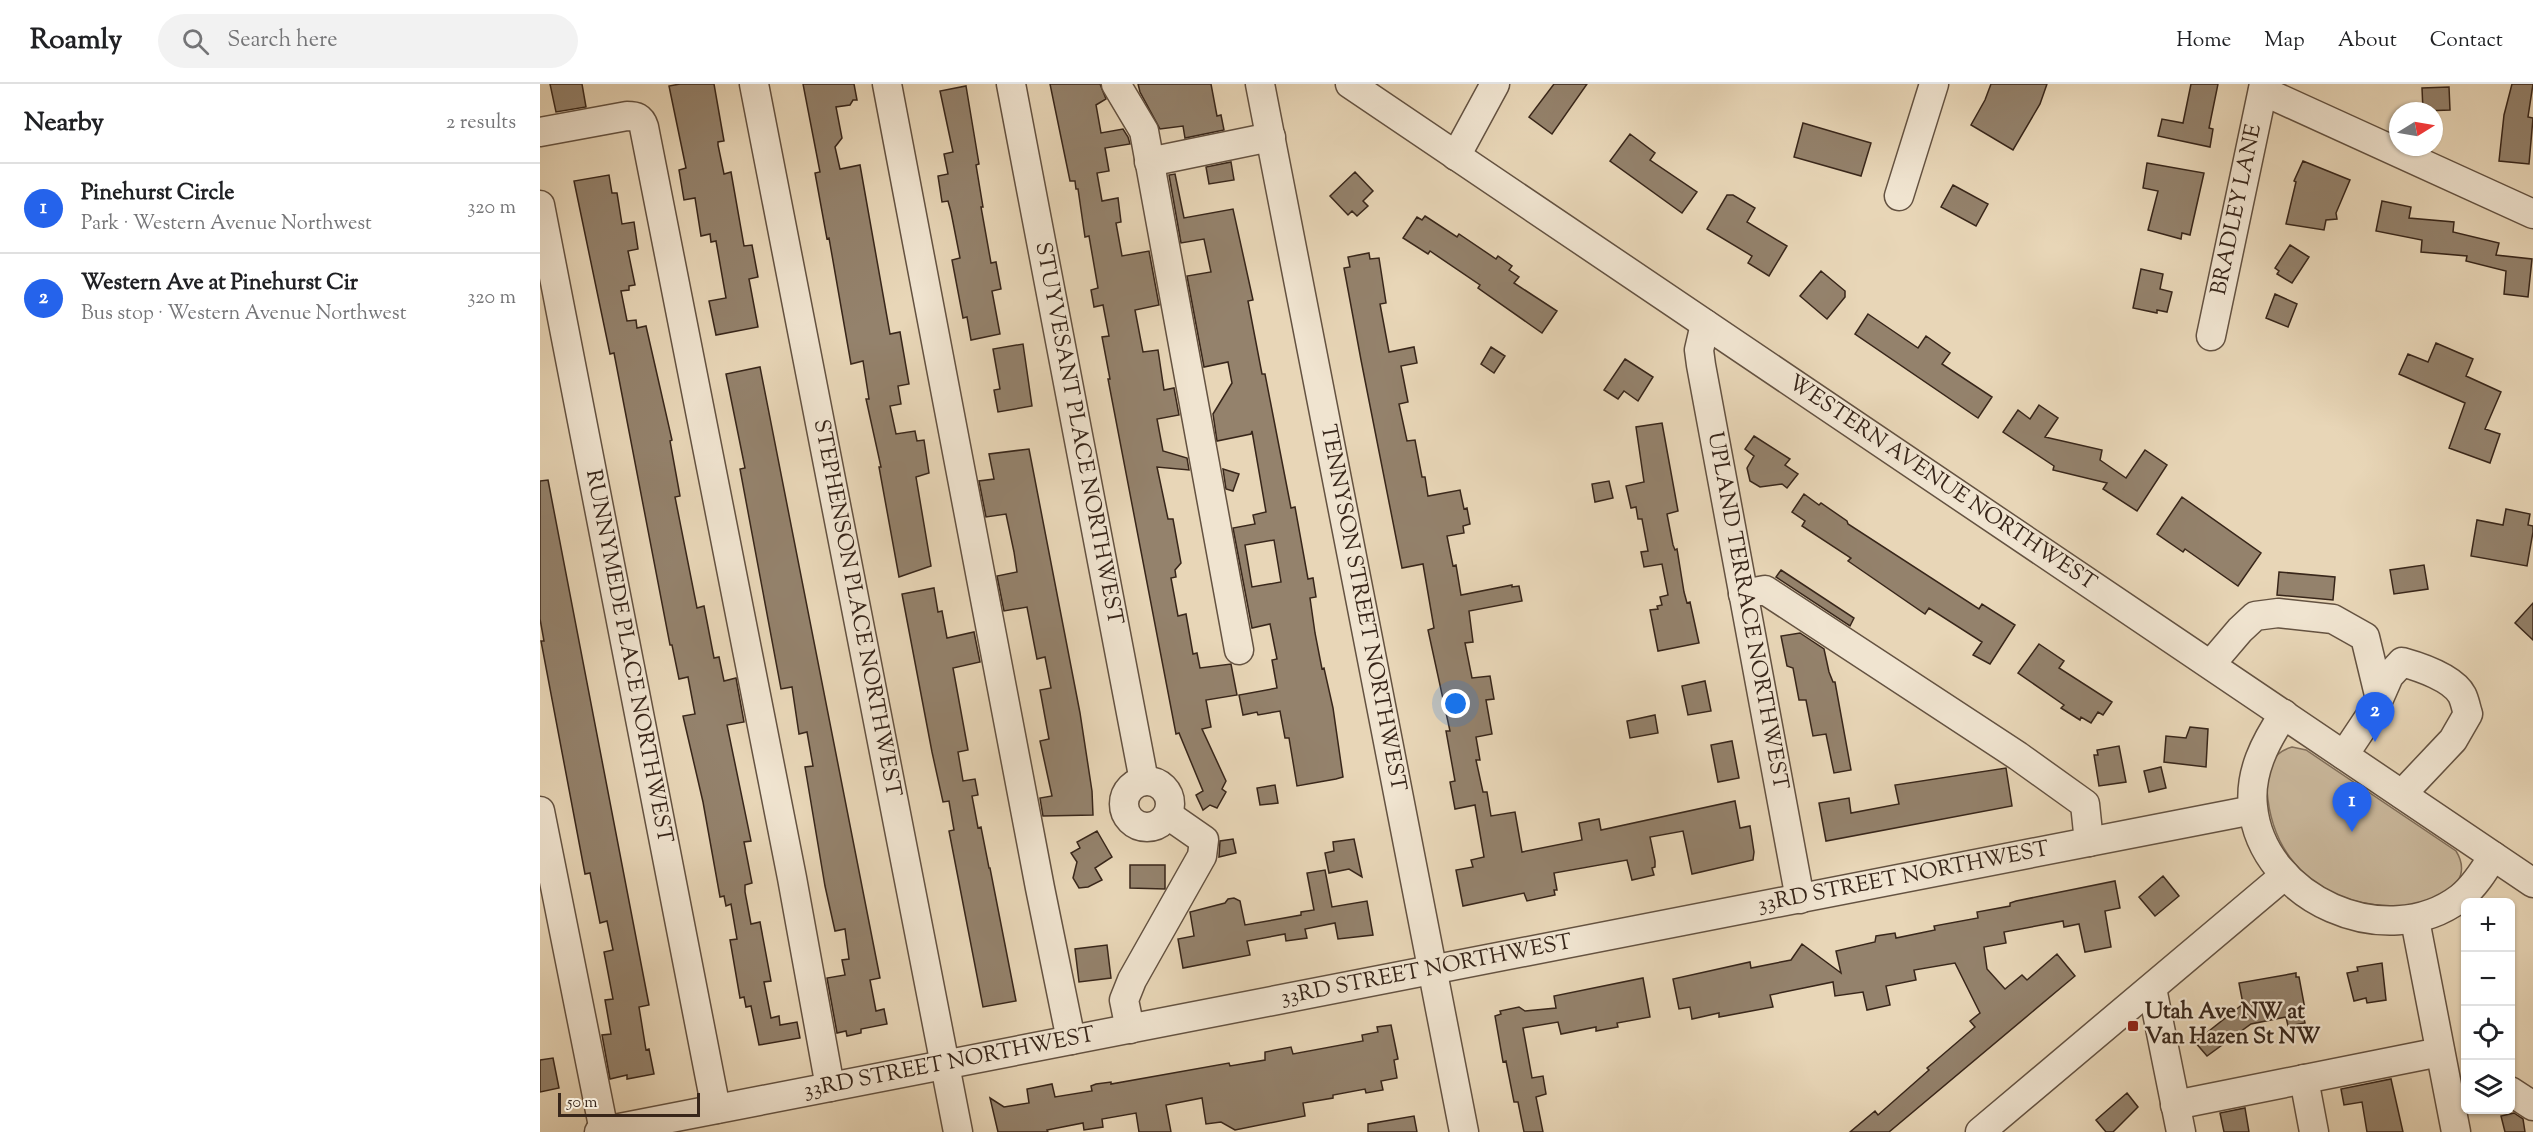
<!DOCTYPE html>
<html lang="en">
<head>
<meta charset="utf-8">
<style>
  :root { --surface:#fff; --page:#f2f2f2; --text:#202124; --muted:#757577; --line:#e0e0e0; --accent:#2563eb }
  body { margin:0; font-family:"Sorts Mill Goudy",serif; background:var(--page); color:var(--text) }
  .controls { position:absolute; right:18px; bottom:18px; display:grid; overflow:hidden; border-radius:9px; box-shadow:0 2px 4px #0004 }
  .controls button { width:54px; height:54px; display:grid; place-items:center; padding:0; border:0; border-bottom:2px solid var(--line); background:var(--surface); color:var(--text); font:30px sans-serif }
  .compass { position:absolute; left:1849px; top:18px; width:54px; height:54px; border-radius:50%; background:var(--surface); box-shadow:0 2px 4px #0004; rotate:79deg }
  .scale { position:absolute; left:18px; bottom:15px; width:142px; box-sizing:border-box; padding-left:6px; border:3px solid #38261a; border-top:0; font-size:16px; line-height:21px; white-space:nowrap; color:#38261a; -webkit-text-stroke:4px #f0e4d0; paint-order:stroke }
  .you { position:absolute; left:916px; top:620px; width:21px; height:21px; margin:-15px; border:4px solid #fff; border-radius:50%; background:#1a73e8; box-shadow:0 0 0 9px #1a73e833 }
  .badge { display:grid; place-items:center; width:39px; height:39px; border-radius:50%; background:var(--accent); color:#fff; font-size:20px; font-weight:700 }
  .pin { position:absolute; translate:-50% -50px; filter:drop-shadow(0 2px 3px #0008) }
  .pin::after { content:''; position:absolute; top:32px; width:21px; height:18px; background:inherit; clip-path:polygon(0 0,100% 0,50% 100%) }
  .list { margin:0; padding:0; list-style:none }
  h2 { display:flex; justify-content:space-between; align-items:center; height:78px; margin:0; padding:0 24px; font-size:26px }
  h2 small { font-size:20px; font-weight:400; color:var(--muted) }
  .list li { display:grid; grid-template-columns:39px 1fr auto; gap:18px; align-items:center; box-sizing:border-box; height:90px; padding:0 24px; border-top:2px solid var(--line) }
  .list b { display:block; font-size:22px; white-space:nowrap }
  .list p { margin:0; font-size:20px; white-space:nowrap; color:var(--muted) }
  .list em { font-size:20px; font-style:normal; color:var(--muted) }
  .icon { flex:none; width:33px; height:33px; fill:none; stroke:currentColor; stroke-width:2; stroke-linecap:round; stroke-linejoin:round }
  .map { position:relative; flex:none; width:1993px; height:1048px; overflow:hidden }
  header { display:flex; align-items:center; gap:36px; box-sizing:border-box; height:84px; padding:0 30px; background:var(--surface); border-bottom:2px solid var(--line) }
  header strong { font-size:28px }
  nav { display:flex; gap:33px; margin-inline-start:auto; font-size:21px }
  .search { width:420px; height:54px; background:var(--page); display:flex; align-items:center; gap:15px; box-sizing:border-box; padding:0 21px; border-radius:33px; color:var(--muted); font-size:22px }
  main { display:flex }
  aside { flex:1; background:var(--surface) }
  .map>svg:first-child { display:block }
</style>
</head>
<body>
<header>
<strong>Roamly</strong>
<div class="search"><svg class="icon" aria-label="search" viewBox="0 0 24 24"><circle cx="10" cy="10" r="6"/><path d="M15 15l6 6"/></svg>Search here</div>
<nav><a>Home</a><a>Map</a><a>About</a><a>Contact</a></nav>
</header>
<main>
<aside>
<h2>Nearby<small>2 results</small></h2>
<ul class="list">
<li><span class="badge">1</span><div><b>Pinehurst Circle</b><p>Park · Western Avenue Northwest</p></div><em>320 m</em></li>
<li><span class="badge">2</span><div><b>Western Ave at Pinehurst Cir</b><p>Bus stop · Western Avenue Northwest</p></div><em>320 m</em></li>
</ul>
</aside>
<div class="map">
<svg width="1993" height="1048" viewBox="0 0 1993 1048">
  <rect width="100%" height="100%" fill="#e8d6b7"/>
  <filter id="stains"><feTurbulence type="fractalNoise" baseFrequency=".00333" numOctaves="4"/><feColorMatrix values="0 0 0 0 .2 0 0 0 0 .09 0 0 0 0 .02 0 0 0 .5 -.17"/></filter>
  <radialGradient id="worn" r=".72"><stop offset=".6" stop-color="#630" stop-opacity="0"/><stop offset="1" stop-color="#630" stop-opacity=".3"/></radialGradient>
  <path fill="#cab89c" stroke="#816f5b" stroke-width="1.5" d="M1752,663L1766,666L1916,767C1959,836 1738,864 1727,706C1726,685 1731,669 1752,663Z"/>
  <path fill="#94826c" stroke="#38261a" stroke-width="1.5" fill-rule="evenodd" d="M10,0H42L46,23L16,28Z
    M140,0H174L184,57L178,58V61L184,90L191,88L204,162L212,161L218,193L209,195L218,243L176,251L169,217L186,214L176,157L171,158L170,150L161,152L155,114L144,116L139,86L146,84L129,2Z
    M263,0H314L317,16H313L310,21L296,23L302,54L295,63L300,85L320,81L350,250L360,248L369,300L358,302L361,320L350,322L356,350L375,347L377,357L384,356L389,389L376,393L391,482L359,493L339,383H341L326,315H329L323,277L311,280L289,154L287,155L275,89L280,88Z
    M510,0H560L566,15L556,21L561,49L583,45L588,53L590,60L565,64L569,87L557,89L562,117L578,114L581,138L576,139L582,172L609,167L619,221L595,226L603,268L618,266L624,306L634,304L639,331L617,335L623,367L647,374L649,386L617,383L628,435H633L641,479L635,486L636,493L631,494L638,532L646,530L653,570L657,569L660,584L691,580L697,611L666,616L671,643L662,645L686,697L682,705L686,708L677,724L670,721L663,726L656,711L663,707L639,649L636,650L568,295H570L562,253L569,252L563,221L554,223L551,206L558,204L549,152L545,153L538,105H536L535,97H530Z
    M598,0H671L677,32L681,31L684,46L645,54L643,42L620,45L600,8Z
    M1014,0H1047L1012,50L989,33Z
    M1451,0H1507L1500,20L1473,66L1431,41L1445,16Z
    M1651,0H1678L1669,44L1673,45L1670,63L1618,52L1622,35L1643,39Z
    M1972,0H1993L1988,33L1993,34L1989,80L1959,77L1964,31Z
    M426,2L439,80L436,81L443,123H441L451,179L456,178L461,205L452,207L460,250L431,256L427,233L423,234L412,176L420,174L411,128L408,117L402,118L398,92L408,90L404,70L413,68L400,7Z
    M1909,3L1910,26L1883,27L1882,4Z
    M1263,39L1331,59L1321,92L1254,73Z
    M1090,50L1115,69L1110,76L1157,108L1142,129L1070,77Z
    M1763,77L1810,96L1796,129L1797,135L1786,136L1784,146L1746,140L1756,98L1754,97Z
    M691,78L694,96L669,100L666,83Z
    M1607,79L1664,89L1650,151L1642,149L1641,155L1608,146L1618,107L1603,104Z
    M815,88L833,107L823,117L828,122L817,132L812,127L808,131L790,112Z
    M635,90L644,134L693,125L713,216L708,217L722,290H725L751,424L755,423L768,495L773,494L776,513L770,514L775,549L782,585L784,584L793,624L803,693L796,695L757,702L749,654H745L740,627L718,631L717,628L703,631L699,611L737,604L732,576L737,575L730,540L712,544L693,444L715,440L713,431L726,428L712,347L711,350L677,357L673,330L692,299L688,278L664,283L647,192L671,188L664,155L641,159L629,91ZM734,456L741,498L712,503L705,461Z
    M69,91L72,109H77L82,140L94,138L98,165L88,167L95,201L89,202V206L81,207L87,237L96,236L97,244L106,242L132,356L130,357L140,412L135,413L157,524L164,522L174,574L179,573L184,597L196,594L204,638L187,641L211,757L204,758L212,799L205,801V808L211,840L220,838L231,897L224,898L231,934L239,932L240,941L257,938L260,954L219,961L211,922L206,923L204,913L200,914L190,856L197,855L191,820L186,822L184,812L180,813L163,718L143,632L155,630L148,593L139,595L132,561H130L74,269L70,270L34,97Z
    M1413,101L1448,120L1436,142L1401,123Z
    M1187,111H1193L1215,124L1207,138L1247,162L1229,192L1208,179L1212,172L1167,145Z
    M1842,117L1871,123L1869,134L1914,138L1913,148L1959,159L1956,171L1992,175L1988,213L1964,210L1966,187L1926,177L1927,172L1881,168L1882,156L1836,147Z
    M885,132L917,153L919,150L956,175L958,172L972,182L969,186L979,193L974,199L1017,227L1002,249L938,204L940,201L890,167L888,170L863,154L877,133L882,136Z
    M1750,161L1769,173L1752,199L1737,190L1739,187L1735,184Z
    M829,169L830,175L839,174L846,219L840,220L849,268L874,263L877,279L861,282L868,318L859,320L867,357L875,356L882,393H885L888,412L920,406L924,425L927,424L930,440L923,442L924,449L907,452L913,482L916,481L921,511L972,501V503L979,502L982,517L929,527L933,558L925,559L932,594L950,592L954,615L946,616L952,650L936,653L940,676H936L943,708H947L951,732L975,728L982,768L1042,756L1039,739L1059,735L1061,746L1195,717L1200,744L1210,742L1214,768L1213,776L1152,790L1143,747L1110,753L1115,777V783L1112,784L1114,791L1092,796L1087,776L1014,789L1017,806H1014L1015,811L987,817L984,809L923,822L916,786L933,783L931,776L944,773L935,721L915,725L910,698L915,697L906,647H910L888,546L894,544L883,480L862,484L821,276L804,184L810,183L808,173Z
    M1601,185L1623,190L1620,205L1632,208L1627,228L1617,226V229L1593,224Z
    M1281,187L1305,207V213L1287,235L1260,212Z
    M1735,210L1757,220L1748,243L1726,234Z
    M1328,230L1378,264L1386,252L1410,269L1402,280L1452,313L1438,334L1315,250Z
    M1896,259L1933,275L1926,292L1961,308L1945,345L1960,350L1950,379L1909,364L1925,319L1859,290L1868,270L1888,278Z
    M483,260L492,322L458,328L454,306L460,305L453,265Z
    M951,263L965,272L954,289L941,280Z
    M1085,275L1113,293L1098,317L1084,307L1078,315L1064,306Z
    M220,283L340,894L330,896L336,927L344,925L347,940L321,945V949L307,952L306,947L297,949L287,894L305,891L302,876L309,875L305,845L295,847L285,802L265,683L273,682L267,648L259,650L252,603L241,605L200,385L205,384L186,290Z
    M1499,321L1518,334L1505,353L1562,366L1560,376L1586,394L1605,366L1627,381L1597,427L1563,405L1567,399L1513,386L1514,382L1463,348L1478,326L1490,335Z
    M1122,339L1138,427L1127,430L1133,461L1135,466L1137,465L1144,508L1147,519L1150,518L1159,559L1118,567L1110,526L1118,525L1117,522L1122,521L1120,513L1128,511L1122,480L1104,483L1101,468L1108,467L1102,435H1098L1096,423L1091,424L1086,402L1104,398L1096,343Z
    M1214,352L1250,375L1245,381L1258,390L1247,404L1242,400L1220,403L1210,397L1207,384L1214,372L1205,365Z
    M489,365L540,629L552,707L553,731L503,732L500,714L512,712L500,657L509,655L500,606L511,604L505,573L497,575L487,523L464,527L457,492L477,488L474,468L466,430L446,433L439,397L454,395L449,370Z
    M683,385L699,390L693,407L686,405Z
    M8,396L109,921L99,923L106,966L109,965L114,990L87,995V991L70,995L62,951L71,950L65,916L73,915L64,868L73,866L67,837L60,839L50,789L45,790L1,557H4L0,535V397Z
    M1069,397L1073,414L1055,418L1052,400Z
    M1264,410L1279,421L1281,419L1307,437L1308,440L1439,525L1442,520L1475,541L1450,580L1433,571L1442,558L1389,524L1385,530L1308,477L1311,474L1262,442L1265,437L1252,428Z
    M1642,413L1721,469L1698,502L1645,465L1643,468L1617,450Z
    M1966,425L1990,430L1988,441L1993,442V448L1987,482L1931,472L1937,436L1963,441Z
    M1884,481L1888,505L1854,510L1850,486Z
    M1241,486L1314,534L1310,542L1236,493Z
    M1739,488L1795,493L1793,516L1737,511Z
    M394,504L398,528L402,527L407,554L434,548L440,578L413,584L428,666L418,668L423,697L435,695L438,711L432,712L438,744L441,743L449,784H450L476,917L443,923L409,747L414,746L409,717L403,718L392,668L362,510Z
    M1993,519V556L1975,539Z
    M1260,549L1284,565L1289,588L1293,598H1295L1311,686L1294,689L1286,650L1273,652L1266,616H1259L1253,584L1247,582L1241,552Z
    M1499,560L1524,577L1519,584L1572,618L1563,631L1558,628L1551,639L1541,633L1540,636L1521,624L1524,621L1478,589Z
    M1165,597L1171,627L1148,631L1142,602Z
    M1115,631L1118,649L1090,654L1087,637Z
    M1650,643L1668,645L1666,683L1624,678L1626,652L1646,654Z
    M1192,657L1199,694L1178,698L1171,661Z
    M1579,662L1586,698L1559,702L1554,671H1558L1557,666Z
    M1621,683L1626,704L1609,708L1604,687Z
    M1466,684L1472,722L1286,757L1279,719L1309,714L1311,729L1359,720L1355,701Z
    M735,701L738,719L720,721L717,704Z
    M557,747L572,773L555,784L562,796L548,803L539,804L533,794L537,778L531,769L540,764L537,758Z
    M693,755L696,769L679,773L680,757Z
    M814,755L822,793L809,785L789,789L785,769L794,767L793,758Z
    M590,781H625V805L590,804Z
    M785,786L792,823L827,817L833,851L798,855L795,839L765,845L767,854L746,857L745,850L707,857L710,871L643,884L638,855L654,852L650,828L685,819L688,815L694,814L700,817L705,841L761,831V828L774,826L767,789Z
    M1623,792L1639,812L1615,832L1599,813Z
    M1575,797L1580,824L1565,827L1571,863L1545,868L1539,840L1524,843L1523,837L1464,848L1466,859L1444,863L1447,885L1465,905L1482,891L1487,896L1517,870L1535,892L1349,1048H1310L1335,1027L1338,1031L1389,986L1387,984L1393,979L1435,943L1430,937L1440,929L1415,879L1374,886L1376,896L1346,902L1350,921L1327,926L1323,908L1295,912L1293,898L1230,911L1233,923L1179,933V929L1152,935L1150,923L1139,925L1133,895L1210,878L1211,884L1251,876L1262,860L1301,889L1296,867L1335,858L1336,852L1355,849L1356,854L1395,846L1394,842L1438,834L1437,828L1470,822V819L1476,817Z
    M567,861L571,894L539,898L535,865Z
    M1842,879L1846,916L1827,919L1826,914L1814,917L1807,889L1818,887L1817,883Z
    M1756,889V893H1759L1765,925L1762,926L1765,939L1748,942L1746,933L1711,940L1667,972L1655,958L1703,920L1699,899Z
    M1103,894L1110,933L1077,939L1078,943L1056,947V943L1021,950L1018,938L983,944L992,994L1003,992L1006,1010L996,1013L1003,1048H984L978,1018H974L966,977L963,978L955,932L961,930L960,927L979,923L985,927L1016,924L1014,912Z
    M851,941L858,975L854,976L857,994L841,997L843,1006L826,1009L825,1005L793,1011V1014L763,1019L765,1032L695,1046L681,1038L666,1040L662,1014L626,1021L631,1048H599L596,1029L562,1035L563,1043L544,1046L543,1039L507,1046L508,1048H458L450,1014L464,1023L489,1019L487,1005L512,1000L515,1013L552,1007L551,1002L556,1000L571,998V1000L689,979L690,982L725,976V968L751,963L753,970L823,957L822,951L838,948L837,943Z
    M13,974L19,1004L0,1008V976Z
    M1851,995L1863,1048H1827L1822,1018L1804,1021L1801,1005Z
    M1587,1009L1598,1023L1573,1048H1566L1556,1036Z
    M1705,1024L1709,1048H1684L1680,1029Z
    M1974,1029L1983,1035L1985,1048H1965L1961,1032Z
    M874,1032L877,1048H828V1040Z"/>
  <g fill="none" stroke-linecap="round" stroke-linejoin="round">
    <g stroke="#645241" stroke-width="31">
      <g id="minor">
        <path id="s1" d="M214,0L418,1048"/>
        <path d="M347,0L500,804L531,956"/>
        <path id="s2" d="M471,0L604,697"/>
        <path d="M576,0L604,47L699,566"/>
        <path id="s3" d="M720,0L924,1048"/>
        <path id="s4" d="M810,0L1993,799"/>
        <path d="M1723,7L1993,130"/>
        <path d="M0,48L87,32C96,32 101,33 104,43L252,794L290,1003"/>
        <path d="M916,72L955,0"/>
        <path d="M609,78L731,53"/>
        <path d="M1359,112L1394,0"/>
        <path id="s5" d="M0,121L176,1025"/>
        <path id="s6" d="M1165,240L1159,266L1161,281L1260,815"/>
        <path id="s7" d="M1671,252L1724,0"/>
        <path d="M1203,510L1225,506L1478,672L1545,720L1549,758"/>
        <path d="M1671,580L1700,546L1715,532L1738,529L1793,535L1825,553L1839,611"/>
        <path d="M1744,630C1725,658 1709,689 1713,723C1722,815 1846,870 1920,814C1934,803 1944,787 1953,772"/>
        <path d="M1804,671L1834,626L1849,592L1862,578C1880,583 1913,594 1922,611C1925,617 1926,624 1928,630L1913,656L1862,710"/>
        <circle cx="607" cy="720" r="23"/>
        <path d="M0,727L64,1047"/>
        <path d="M1875,836L1916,1048"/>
        <path d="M1612,904L1641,1048"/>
        <path d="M590,945L584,916L592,896L662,772L664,756L628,731"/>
        <path d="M1764,995L1774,1048"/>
        <path d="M1970,1007L1993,1022"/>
        <path d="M1635,1021L1900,968"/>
        <path id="s8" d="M59,1048L1713,726"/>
        <path d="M1440,1048L1745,791"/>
      </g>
    </g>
    <use href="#minor" stroke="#f0e4d0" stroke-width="28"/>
  </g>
  <rect fill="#8f2418" stroke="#f0e4d0" stroke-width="2" x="1587" y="936" width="12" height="12" rx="3"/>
  <g text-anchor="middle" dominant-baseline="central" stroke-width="4.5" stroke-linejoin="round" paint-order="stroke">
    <g font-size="22" fill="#38261a" stroke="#f0e4d0">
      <text stroke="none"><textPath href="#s7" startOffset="129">BRADLEY LANE</textPath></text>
      <text stroke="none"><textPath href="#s2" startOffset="356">STUYVESANT PLACE NORTHWEST</textPath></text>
      <text stroke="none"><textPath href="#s4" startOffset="714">WESTERN AVENUE NORTHWEST</textPath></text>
      <text stroke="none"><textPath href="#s1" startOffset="534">STEPHENSON PLACE NORTHWEST</textPath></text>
      <text stroke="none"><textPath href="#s3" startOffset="534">TENNYSON STREET NORTHWEST</textPath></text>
      <text stroke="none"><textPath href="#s6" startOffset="292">UPLAND TERRACE NORTHWEST</textPath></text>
      <text stroke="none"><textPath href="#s5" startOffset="460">RUNNYMEDE PLACE NORTHWEST</textPath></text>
      <text stroke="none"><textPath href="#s8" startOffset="1329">33RD STREET NORTHWEST</textPath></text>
      <text stroke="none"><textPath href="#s8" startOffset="843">33RD STREET NORTHWEST</textPath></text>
      <text stroke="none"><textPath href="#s8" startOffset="357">33RD STREET NORTHWEST</textPath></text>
    </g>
    <g font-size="22" font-weight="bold" fill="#38261a" stroke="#f0e4d0" text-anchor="start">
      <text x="1605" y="929">Utah Ave NW at<tspan x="1605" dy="25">Van Hazen St NW</tspan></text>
    </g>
  </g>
  <rect width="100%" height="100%" filter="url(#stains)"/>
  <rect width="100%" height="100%" fill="url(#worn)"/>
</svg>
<div class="controls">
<button>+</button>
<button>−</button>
<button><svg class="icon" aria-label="locate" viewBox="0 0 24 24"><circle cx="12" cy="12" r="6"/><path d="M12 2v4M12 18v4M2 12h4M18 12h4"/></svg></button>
<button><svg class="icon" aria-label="layers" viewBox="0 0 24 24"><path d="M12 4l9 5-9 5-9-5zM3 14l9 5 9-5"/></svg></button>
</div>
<svg class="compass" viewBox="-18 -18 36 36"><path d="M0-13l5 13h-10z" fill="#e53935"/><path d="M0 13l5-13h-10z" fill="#757577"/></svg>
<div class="scale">50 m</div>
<div class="you"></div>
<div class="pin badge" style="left:1812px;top:748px">1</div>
<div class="pin badge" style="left:1835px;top:658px">2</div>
</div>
</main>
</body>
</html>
